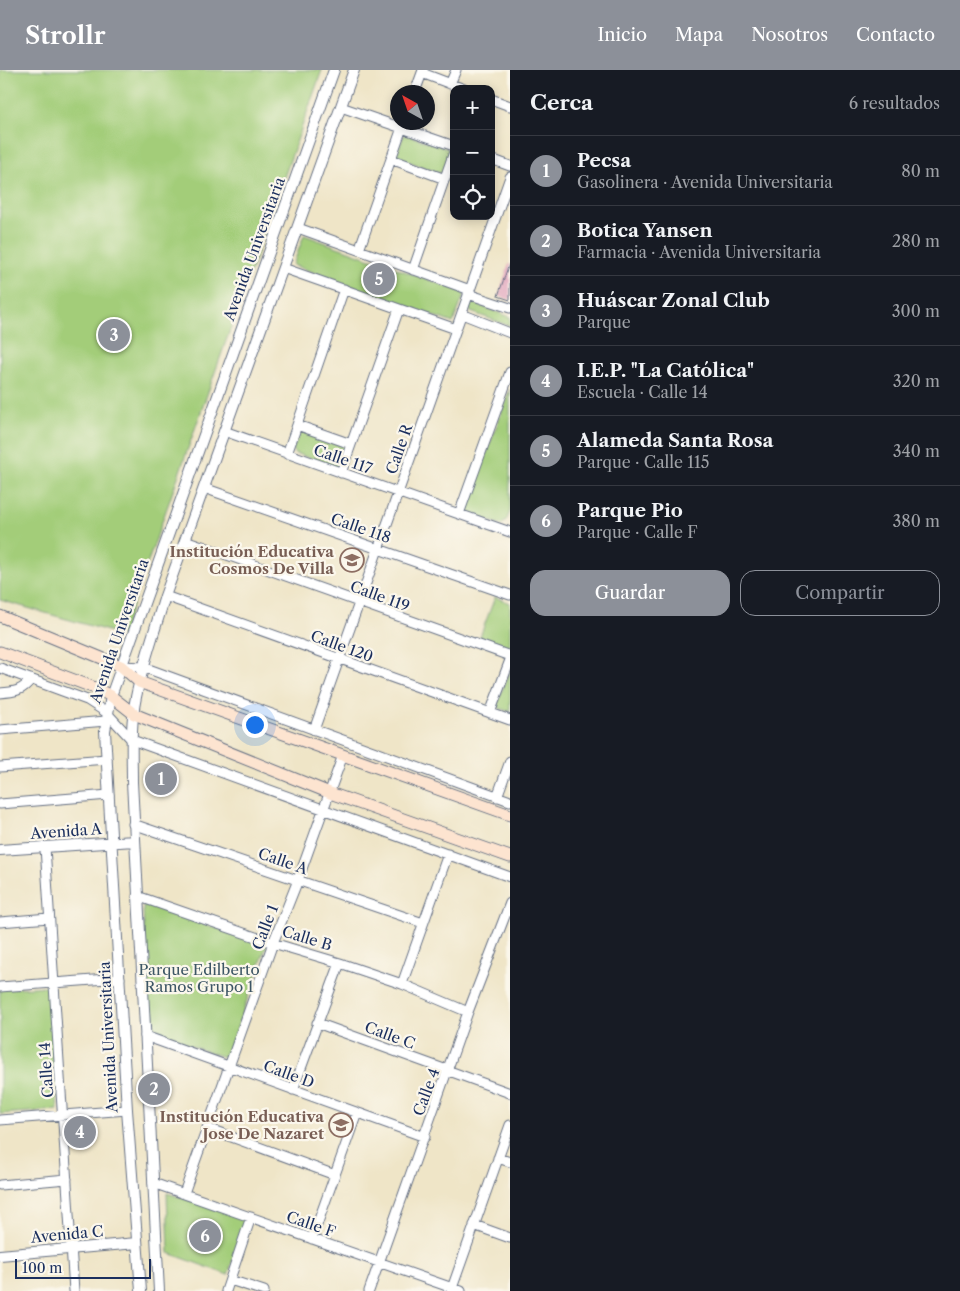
<!DOCTYPE html>
<html lang="es">
<head>
<meta charset="utf-8">
<style>
  :root { --surface:#171b24; --page:#20242c; --text:#f1f3f6; --muted:#9ea1a6; --line:#363941; --accent:#8c9099 }
  body { margin:0; font-family:"Libre Caslon Text",serif; background:var(--page); color:var(--text) }
  .controls { position:absolute; right:15px; top:15px; display:grid; overflow:hidden; border-radius:10px; box-shadow:0 2px 12px #0003 }
  .controls button { width:45px; height:45px; display:grid; place-items:center; padding:0; border:0; border-bottom:1px solid var(--line); background:var(--surface); color:var(--text); font:25px sans-serif }
  .compass { position:absolute; left:390px; top:15px; width:45px; height:45px; border-radius:50%; background:var(--surface); box-shadow:0 2px 12px #0003; rotate:320deg }
  .scale { position:absolute; left:15px; bottom:12px; width:136px; box-sizing:border-box; padding-left:5px; border:2px solid #1b2f5e; border-top:0; font-size:14px; line-height:18px; white-space:nowrap; color:#1b2f5e; -webkit-text-stroke:4px #fbf7ec; paint-order:stroke }
  .you { position:absolute; left:254px; top:654px; width:18px; height:18px; margin:-12px; border:4px solid #fff; border-radius:50%; background:#1a73e8; box-shadow:0 0 0 8px #1a73e833 }
  .badge { display:grid; place-items:center; width:32px; height:32px; border-radius:50%; background:var(--accent); color:#fff; font-size:16px; font-weight:700 }
  .pin { position:absolute; translate:-50% -50%; border:2px solid #fff; box-shadow:0 1px 5px #0006 }
  .list { margin:0; padding:0; list-style:none }
  h2 { display:flex; justify-content:space-between; align-items:center; height:65px; margin:0; padding:0 20px; font-size:21px }
  h2 small { font-size:16px; font-weight:400; color:var(--muted) }
  .list li { display:grid; grid-template-columns:32px 1fr auto; gap:15px; align-items:center; box-sizing:border-box; height:70px; padding:0 20px; border-top:1px solid var(--line) }
  .list b { display:block; font-size:19px; white-space:nowrap }
  .list p { margin:0; font-size:16px; white-space:nowrap; color:var(--muted) }
  .list em { font-size:16px; font-style:normal; color:var(--muted) }
  .actions { display:flex; gap:10px; padding:15px 20px }
  .actions a { flex:1; padding:11px 0; border:1px solid var(--accent); border-radius:15px; text-align:center; font-size:18px; color:var(--accent) }
  .actions .main { background:var(--accent); color:#fff }
  .icon { flex:none; width:28px; height:28px; fill:none; stroke:currentColor; stroke-width:2; stroke-linecap:round; stroke-linejoin:round }
  .map { position:relative; flex:none; width:510px; height:1221px; overflow:hidden }
  header { display:flex; align-items:center; gap:30px; box-sizing:border-box; height:70px; padding:0 25px; background:var(--accent); color:#fff }
  header strong { font-size:24px }
  nav { display:flex; gap:28px; margin-inline-start:auto; font-size:18px }
  main { display:flex }
  aside { flex:1; background:var(--surface) }
  .map>svg:first-child { display:block }
</style>
</head>
<body>
<header>
<strong>Strollr</strong>
<nav><a>Inicio</a><a>Mapa</a><a>Nosotros</a><a>Contacto</a></nav>
</header>
<main>
<div class="map">
<svg width="510" height="1221" viewBox="0 0 510 1221">
  <rect width="100%" height="100%" fill="#fbf7ec"/>
  <filter id="ink" filterUnits="userSpaceOnUse"><feTurbulence type="fractalNoise" baseFrequency=".02" numOctaves="2"/><feDisplacementMap in="SourceGraphic" scale="10" xChannelSelector="R" yChannelSelector="G"/><feConvolveMatrix kernelMatrix="1 2 1 2 8 2 1 2 1" color-interpolation-filters="sRGB"/></filter>
  <filter id="wash" filterUnits="userSpaceOnUse"><feTurbulence type="fractalNoise" baseFrequency=".0096" numOctaves="4" result="noise"/><feDisplacementMap in="SourceGraphic" scale="20" xChannelSelector="R" yChannelSelector="G"/><feGaussianBlur stdDeviation="1.12" result="paint"/><feColorMatrix in="noise" values="0 0 0 0 0 0 0 0 0 0 0 0 0 0 0 0 0 1.4 0 .05"/><feComposite in="paint" operator="in"/></filter>
  <g filter="url(#wash)">
    <rect width="100%" height="100%" fill="#efe5c7"/>
    <path fill="#a3cd79" stroke="#5f7e6c" d="M0,0H322L122,565L0,530Z
      M404,64L452,80L443,104L396,87Z
      M304,165L465,223L453,253L293,195Z
      M473,233L510,247V256L471,242L469,237Z
      M510,319V441L507,449L502,455L472,445L469,443L467,437Z
      M301,361L342,375L345,380L339,396L338,397L294,383L293,379Z
      M495,527L510,533V583L478,572Z
      M510,600V642L499,638L497,634Z
      M144,835H147L267,875L226,988L151,962L149,959L143,838Z
      M50,916L58,1040L0,1044V919Z
      M167,1123L247,1148L228,1205L169,1183Z"/>
    <g id="blocks">
      <path fill="#dfa0ba" d="M509,194H510V230L498,226Z
        M146,701L166,706L163,713L144,708Z
        M89,1049L92,1076L71,1078L69,1051Z"/>
    </g>
  </g>
  <g filter="url(#ink)">
    <use href="#blocks" fill-opacity="0" stroke="#656f83" stroke-width="1"/>
    <g fill="none" stroke-linecap="round" stroke-linejoin="round">
      <g stroke="#656f83" stroke-width="11">
        <path id="minor" d="M422,3L464,19
          M450,14L456,0
          M415,22L423,0
          M491,29L510,36
          M341,37L454,76
          M391,89L445,109
          M491,89L510,96
          M298,158L470,220
          M359,180L404,52
          M283,198L456,259
          M413,200L454,82
          M468,224L510,238
          M462,244L510,263
          M297,355L351,374
          M224,361L510,462
          M287,384L344,219
          M341,403L399,239
          M204,418L510,525
          M459,444L510,302
          M185,470L510,586
          M165,526L510,650
          M121,596L143,597L510,731
          M0,598L87,630L107,643L132,670L510,807
          M0,623C14,622 23,621 31,609
          M490,643L510,590
          M0,660L106,651
          M314,660L510,107
          M0,697L107,689
          M497,727L510,691
          M0,734L109,725
          M133,754L423,853
          M45,777L74,1221
          M137,826L273,873L340,893L402,914L468,942
          M0,852L49,848
          M402,914L448,784
          M0,917L120,908
          M317,953L510,1023
          M145,966L425,1067
          M293,1020L340,893
          M0,1050L127,1040
          M207,1058L335,1105
          M498,1088L510,1092
          M153,1113L461,1221
          M0,1115L67,1109
          M184,1123L273,873L298,810L343,685
          M474,1155L510,1168
          M312,1169L357,1043
          M230,1210L264,1221
          M226,1221L251,1147
          M369,1221L468,942L510,833
          M451,1221L510,1055"/>
      </g>
      <g stroke="#656f83" stroke-width="12">
        <path id="tertiary" d="M0,780L134,771
          M0,1185L137,1173
          M141,1221L127,1040L105,661L111,626L334,0
          M159,1221L132,712C132,684 130,655 136,627C143,593 155,560 165,526L354,0"/>
      </g>
      <g stroke="#656f83" stroke-width="13">
        <path id="secondary" d="M0,546L121,596L139,612L510,745
          M0,582L95,618L111,626L134,644L330,723L510,787"/>
      </g>
      <use href="#minor" stroke="#fff" stroke-width="9"/>
      <use href="#tertiary" stroke="#fff" stroke-width="10"/>
      <use href="#secondary" stroke="#fde4d0" stroke-width="11"/>
    </g>
  </g>
  <defs>
    <g id="school-ring" transform="scale(1.25)"><circle r="9.5" fill="#fbf7ec" stroke="#8d6e63" stroke-width="1.5"/><path d="M0-5L7-2L0 1L-7-2ZM-4 1L0 2.5L4 1V4Q0 6-4 4Z" fill="#8d6e63"/></g>
  </defs>
  <g fill-rule="evenodd">
    <use href="#school-ring" x="352" y="490"/>
    <use href="#school-ring" x="341" y="1055"/>
  </g>
  <g text-anchor="middle" dominant-baseline="central" stroke-width="4.5" stroke-linejoin="round" paint-order="stroke">
    <g font-size="15" fill="#1b2f5e" stroke="#fbf7ec">
      <text transform="translate(254 179) rotate(-70)">Avenida Universitaria</text>
      <text transform="translate(399 379) rotate(-71)">Calle R</text>
      <text transform="translate(343 389) rotate(19)">Calle 117</text>
      <text transform="translate(361 458) rotate(19)">Calle 118</text>
      <text transform="translate(380 526) rotate(20)">Calle 119</text>
      <text transform="translate(119 561) rotate(-71)">Avenida Universitaria</text>
      <text transform="translate(342 576) rotate(20)">Calle 120</text>
      <text transform="translate(66 761) rotate(-4)">Avenida A</text>
      <text transform="translate(283 791) rotate(19)">Calle A</text>
      <text transform="translate(265 857) rotate(-69)">Calle 1</text>
      <text transform="translate(307 868) rotate(17)">Calle B</text>
      <text transform="translate(390 965) rotate(20)">Calle C</text>
      <text transform="translate(108 967) rotate(-93)">Avenida Universitaria</text>
      <text transform="translate(46 1000) rotate(-94)">Calle 14</text>
      <text transform="translate(289 1004) rotate(20)">Calle D</text>
      <text transform="translate(426 1022) rotate(-70)">Calle 4</text>
      <text transform="translate(311 1154) rotate(19)">Calle F</text>
      <text transform="translate(67 1164) rotate(-5)">Avenida C</text>
    </g>
    <g font-size="15" font-weight="bold" fill="#785e54" stroke="#fbf7ec" text-anchor="end">
      <text x="334" y="481">Institución Educativa<tspan x="334" dy="17">Cosmos De Villa</tspan></text>
      <text x="324" y="1046">Institución Educativa<tspan x="324" dy="17">Jose De Nazaret</tspan></text>
    </g>
    <g font-size="15" fill="#3d5665" stroke="#fbf7ec">
      <text x="199" y="899">Parque Edilberto<tspan x="199" dy="17">Ramos Grupo 1</tspan></text>
    </g>
  </g>
</svg>
<div class="controls">
<button>+</button>
<button>−</button>
<button><svg class="icon" aria-label="locate" viewBox="0 0 24 24"><circle cx="12" cy="12" r="6"/><path d="M12 2v4M12 18v4M2 12h4M18 12h4"/></svg></button>
</div>
<svg class="compass" viewBox="-18 -18 36 36"><path d="M0-13l5 13h-10z" fill="#e53935"/><path d="M0 13l5-13h-10z" fill="#9ea1a6"/></svg>
<div class="scale">100 m</div>
<div class="you"></div>
<div class="pin badge" style="left:161px;top:709px">1</div>
<div class="pin badge" style="left:154px;top:1019px">2</div>
<div class="pin badge" style="left:114px;top:265px">3</div>
<div class="pin badge" style="left:80px;top:1062px">4</div>
<div class="pin badge" style="left:379px;top:209px">5</div>
<div class="pin badge" style="left:205px;top:1166px">6</div>
</div>
<aside>
<h2>Cerca<small>6 resultados</small></h2>
<ul class="list">
<li><span class="badge">1</span><div><b>Pecsa</b><p>Gasolinera · Avenida Universitaria</p></div><em>80 m</em></li>
<li><span class="badge">2</span><div><b>Botica Yansen</b><p>Farmacia · Avenida Universitaria</p></div><em>280 m</em></li>
<li><span class="badge">3</span><div><b>Huáscar Zonal Club</b><p>Parque</p></div><em>300 m</em></li>
<li><span class="badge">4</span><div><b>I.E.P. &quot;La Católica&quot;</b><p>Escuela · Calle 14</p></div><em>320 m</em></li>
<li><span class="badge">5</span><div><b>Alameda Santa Rosa</b><p>Parque · Calle 115</p></div><em>340 m</em></li>
<li><span class="badge">6</span><div><b>Parque Pio</b><p>Parque · Calle F</p></div><em>380 m</em></li>
</ul>
<div class="actions"><a class="main">Guardar</a><a>Compartir</a></div>
</aside>
</main>
</body>
</html>
